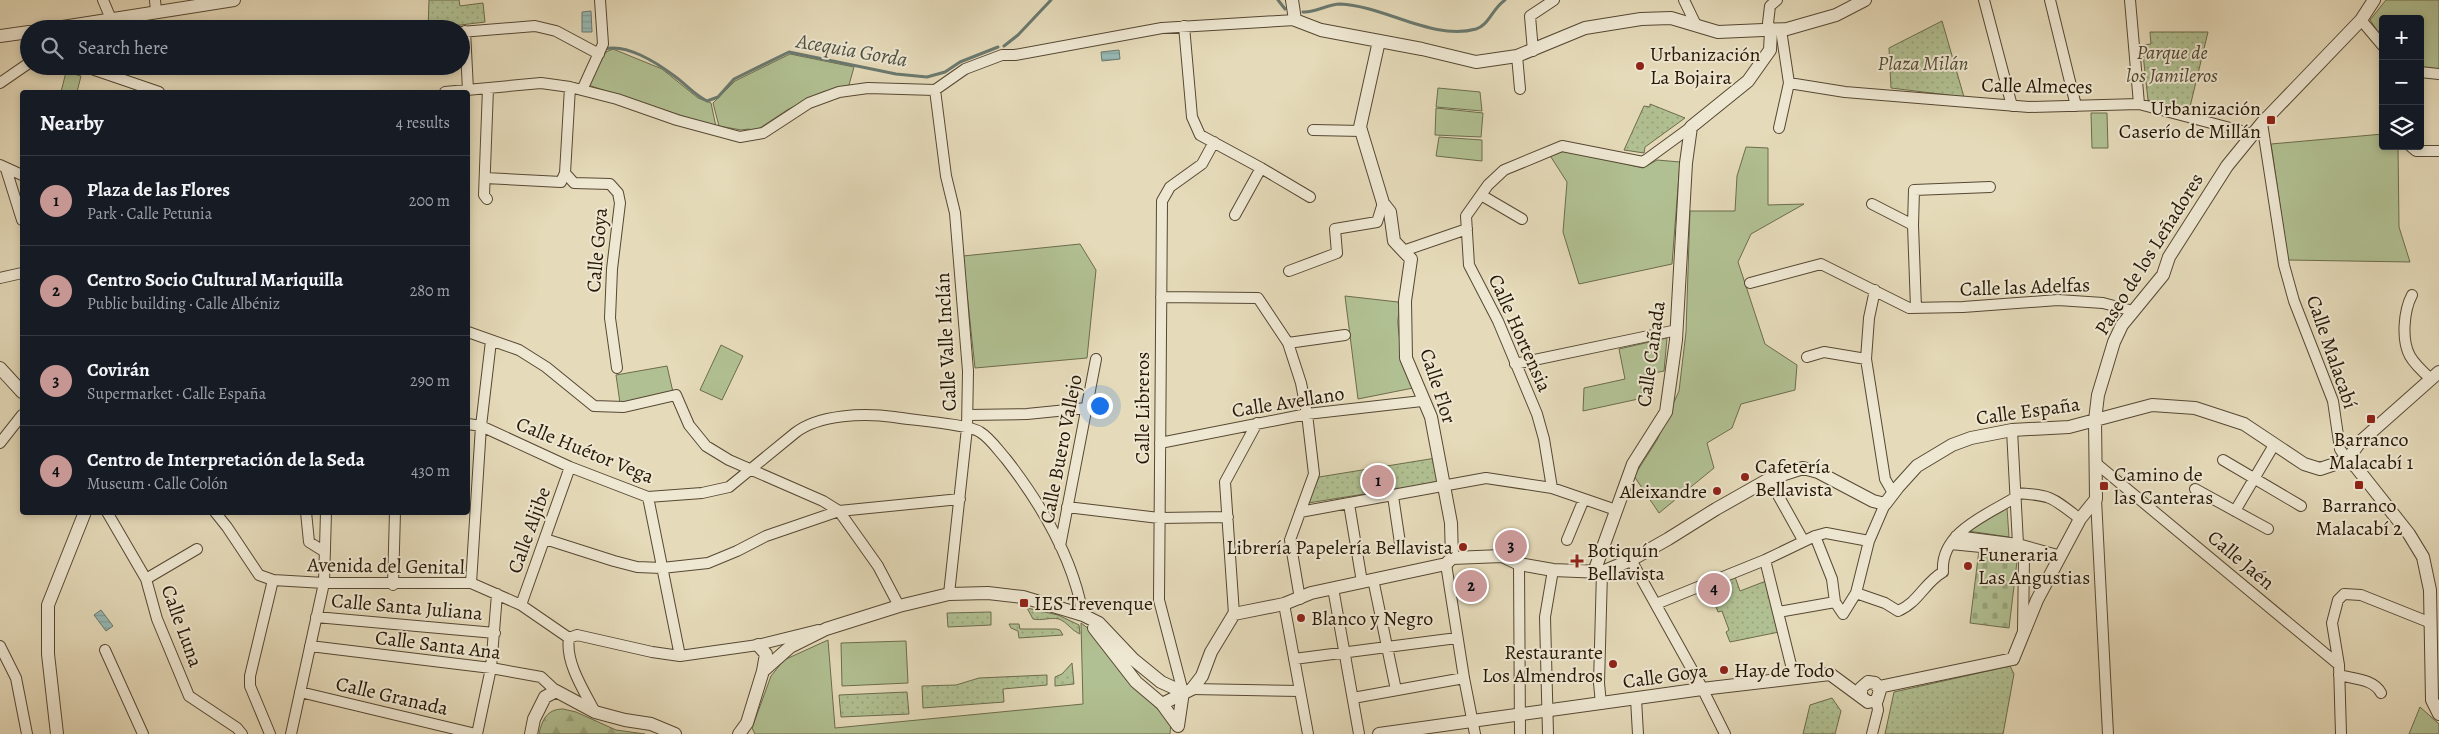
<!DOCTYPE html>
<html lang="en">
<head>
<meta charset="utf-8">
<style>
  :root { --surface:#171b24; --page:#20242c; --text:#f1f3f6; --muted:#9ea1a6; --line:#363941; --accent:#c59692 }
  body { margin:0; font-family:Alegreya,serif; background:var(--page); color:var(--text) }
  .controls { position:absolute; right:15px; top:15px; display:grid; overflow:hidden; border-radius:5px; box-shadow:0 2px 8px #0003 }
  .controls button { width:45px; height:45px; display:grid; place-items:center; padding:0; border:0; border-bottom:1px solid var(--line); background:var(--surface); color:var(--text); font:25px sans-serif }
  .you { position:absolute; left:1099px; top:405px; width:18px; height:18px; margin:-12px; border:4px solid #fff; border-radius:50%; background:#1a73e8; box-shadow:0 0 0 8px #1a73e833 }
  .badge { display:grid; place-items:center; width:32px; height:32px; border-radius:50%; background:var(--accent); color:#111; font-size:16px; font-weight:700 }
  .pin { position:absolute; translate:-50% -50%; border:2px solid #fff; box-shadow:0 1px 5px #0006 }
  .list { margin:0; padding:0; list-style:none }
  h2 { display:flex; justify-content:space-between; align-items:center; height:65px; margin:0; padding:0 20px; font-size:21px }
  h2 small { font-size:16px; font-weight:400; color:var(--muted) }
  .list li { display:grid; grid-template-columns:32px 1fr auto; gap:15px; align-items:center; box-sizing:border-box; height:90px; padding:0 20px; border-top:1px solid var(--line) }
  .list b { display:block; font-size:19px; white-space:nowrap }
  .list p { margin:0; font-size:16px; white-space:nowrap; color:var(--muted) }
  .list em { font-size:16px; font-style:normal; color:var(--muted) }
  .icon { flex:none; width:28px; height:28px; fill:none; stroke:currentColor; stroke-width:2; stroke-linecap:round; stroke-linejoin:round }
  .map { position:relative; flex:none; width:2439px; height:734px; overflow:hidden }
  .search { position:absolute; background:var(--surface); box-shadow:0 2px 8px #0003; left:20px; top:20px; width:450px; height:55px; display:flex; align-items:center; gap:12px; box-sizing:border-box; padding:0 18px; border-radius:28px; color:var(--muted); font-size:19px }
  .panel { position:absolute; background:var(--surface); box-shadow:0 2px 8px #0003; left:20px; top:90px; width:450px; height:425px; border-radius:5px }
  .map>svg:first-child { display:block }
</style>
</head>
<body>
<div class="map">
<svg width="2439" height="734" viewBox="0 0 2439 734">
  <defs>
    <pattern id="forest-firs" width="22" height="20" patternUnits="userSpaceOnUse" patternTransform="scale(1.25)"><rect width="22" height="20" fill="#b1c092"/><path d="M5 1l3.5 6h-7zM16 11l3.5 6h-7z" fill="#98a47c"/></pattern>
    <pattern id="cemetery-stones" width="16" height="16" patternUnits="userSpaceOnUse" patternTransform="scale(1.25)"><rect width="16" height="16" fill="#b1c092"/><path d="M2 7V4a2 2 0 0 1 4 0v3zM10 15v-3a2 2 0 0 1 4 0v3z" fill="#98a47c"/></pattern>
    <pattern id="park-dots" width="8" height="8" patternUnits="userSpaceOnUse" patternTransform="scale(1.25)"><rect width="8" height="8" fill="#b1c092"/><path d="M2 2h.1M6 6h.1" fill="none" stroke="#98a47c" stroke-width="1.8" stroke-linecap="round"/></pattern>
    <pattern id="water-rules" width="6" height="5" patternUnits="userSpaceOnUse" patternTransform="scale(1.25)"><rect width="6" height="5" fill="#97bab5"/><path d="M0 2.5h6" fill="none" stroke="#829f9a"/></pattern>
  </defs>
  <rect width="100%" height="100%" fill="#e5dab9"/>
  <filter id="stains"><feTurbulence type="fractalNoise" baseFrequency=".004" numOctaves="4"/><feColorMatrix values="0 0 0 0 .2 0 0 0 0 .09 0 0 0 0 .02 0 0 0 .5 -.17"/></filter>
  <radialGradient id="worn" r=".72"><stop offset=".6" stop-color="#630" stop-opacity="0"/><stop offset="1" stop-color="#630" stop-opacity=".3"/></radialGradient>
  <path fill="#b1c092" stroke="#6c6c4c" d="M2386,0H2439V69L2420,67V19H2383V39L2370,20Z
    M613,49L662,69L698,98L711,103L716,127L588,85L606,52Z
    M790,54L854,67L849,85L823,92L787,110L754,132L749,129L741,130L719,126L713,103L735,81Z
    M66,72L81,76L77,92H61Z
    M1438,88L1480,92L1482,111L1436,107Z
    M1436,108L1483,113L1481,137L1435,135Z
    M2091,113H2107L2108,148H2092Z
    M2383,134V146H2398L2399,227L2410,262L2288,260L2271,144Z
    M1439,137L1482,140V161L1436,156Z
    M1746,147L1768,148V205L1804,204L1751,234L1738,262L1765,344L1797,365L1795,390L1741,404L1732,428L1707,443L1714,468L1659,513L1634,476L1657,440L1679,391L1686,332L1690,211H1735L1737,176Z
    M1565,150L1643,168L1657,160L1680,162L1672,264L1579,284L1563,232L1567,182L1549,154Z
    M1080,244L1096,270L1087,358L975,368L963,256Z
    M1345,296L1398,302C1401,310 1397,317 1398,325C1400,346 1404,370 1413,388L1358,399Z
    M1667,338L1664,371L1639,376L1643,398L1583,411L1584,388L1625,379L1619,349Z
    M721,345L743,356L722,400L700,390Z
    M667,366L673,392L620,403L616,375Z
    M2007,508L2009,537L1968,531Z
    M1081,623L1089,629L1128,682L1171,721L1170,734H755L752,728L771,676L784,660L828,640L835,728L1083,704Z
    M906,641L908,683L842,686L841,643Z
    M2420,707L2439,724V734H2409Z"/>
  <path fill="url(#forest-firs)" stroke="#6c6c4c" d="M563,709L576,712L616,730L645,734H539C542,720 547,709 563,709Z"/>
  <path fill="url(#cemetery-stones)" stroke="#6c6c4c" d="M1979,550L2018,553L2009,628L1970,623Z"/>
  <path fill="url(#park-dots)" stroke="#6c6c4c" d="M429,0H459L460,6L483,3L485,22L428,29Z
    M1942,21L1964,97L1891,88L1889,48Z
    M2150,32H2208L2189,111L2148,100L2142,45L2151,44Z
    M1650,104L1685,118L1645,147L1644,153L1624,150L1644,106L1650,107Z
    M1436,458L1440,482L1308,503L1319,477Z
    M1734,574L1740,591L1766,581L1779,632L1730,642L1726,632L1729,630L1722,611L1718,612L1713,599L1717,597L1715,591L1724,587L1721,580Z
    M1027,608L1058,615L1079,625L1080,634C1071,630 1067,622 1059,619C1050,617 1042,621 1033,619Z
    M991,612V625L948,627L947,613Z
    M1009,624H1019L1020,629H1056L1060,630L1063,635L1019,638L1018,631L1011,628Z
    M1072,663L1074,684L1055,686V677L1062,674Z
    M2010,666L2014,674L2003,734H1885L1894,692Z
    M1047,675V685L1003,689L1004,702L923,708L922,686L956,685L979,678Z
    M907,692L909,714L841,717L839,695Z
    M1832,698L1841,711L1835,734H1803L1810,705Z"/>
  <path fill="url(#water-rules)" stroke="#6a796f" d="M591,11L592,32H582V12Z
    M1119,50L1120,59L1102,61L1101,52Z
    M101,610L113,626L106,631L94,615Z"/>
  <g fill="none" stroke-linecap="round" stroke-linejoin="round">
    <path stroke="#6a796f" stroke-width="3" d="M1278,0L1285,9
      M1303,12C1315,13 1328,4 1340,4C1385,6 1433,41 1476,29C1489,25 1492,9 1505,0
      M1004,46L1018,35L1051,0
      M605,49C626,43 657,63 673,75C685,83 694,95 707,101L718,97L734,79L789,52L896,74L927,77L945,72L960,62L998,47"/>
    <g stroke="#564833" stroke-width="12">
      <path id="minor" d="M103,0L111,19
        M155,0L156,11
        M1684,0L1696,25
        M1984,0L2012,106
        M2050,0L2076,106
        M2130,0L2139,104
        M2361,20L2383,46
        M1184,26L1192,117L1200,135L1261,168L1235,215
        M465,31L468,90
        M1771,31L1768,23L1770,6L1777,0
        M461,32L535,26L556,31L599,54
        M1533,51L1530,16L1554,0
        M1517,56L1520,89
        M83,66L159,92
        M2420,72L2439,74
        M0,83L29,63
        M1789,83L1845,92L2029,107L2139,104L2253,134
        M570,87L565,173L574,183L610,184L618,193L620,203L612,269L610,318L617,368
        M582,90L603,44L600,0
        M935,90L946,176L955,213L968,371L967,428L949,594
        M445,92L541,83L570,87L617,99L677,120L740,137L763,133L809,103L839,92L868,88L935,90L965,69L1002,55H1015L1162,28L1295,20
        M2262,123L2284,265L2294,301L2333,401L2340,449L2347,460
        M1779,128L1789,83L1781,30
        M1313,130L1362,131
        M2410,146L2416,151H2439
        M0,165L22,175
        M1261,168L1310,197
        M6,169L22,220
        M485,178L561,182L565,173
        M1481,195L1522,219
        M487,199L484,195L488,88
        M1872,204L1913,225
        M1403,251L1467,229
        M1289,271L1337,253L1335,229L1377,222L1383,203
        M0,278L22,273
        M1750,283L1821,264L1909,308L1963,307L2058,300L2103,303L2133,311
        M1875,290L1869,318L1866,359L1885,479L1893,493
        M2412,295C2404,310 2401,340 2410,356C2415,365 2423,372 2431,379
        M1161,297L1258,298L1288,343L1301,383L1307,414L1314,474L1290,540L1300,599
        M1916,308L1913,225L1914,190L1990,187
        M468,332L519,350L546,367L594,406L624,407L676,395L689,425L706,446L729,460L823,501L839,511L878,566L899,606
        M1288,343L1345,335
        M1807,357L1824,352L1866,359
        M1515,364L1677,330
        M968,415L1027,414L1087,408
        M468,424L481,426L570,467L648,497L702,493L729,487L795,433C819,414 865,413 894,417C911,420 968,424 980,432C990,438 998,450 1006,459C1041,504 1073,558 1083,615
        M2012,430L2018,544L2024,558L2023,630
        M0,443L22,415
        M1160,443L1307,414L1422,401
        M2223,460L2301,506
        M2097,464L2339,665
        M1769,479L1803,540
        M1552,488L1544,439L1537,414L1498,321L1469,265L1466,216L1488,185L1504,170L1562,146L1643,162L1691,127
        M2195,489L2268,529
        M2016,493C2051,495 2052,497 2080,519
        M1393,496L1400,543
        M648,497L680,656
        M2096,499L2108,734
        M1349,504L1362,582
        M1067,507L1159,518L1228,517
        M2235,511L2274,445
        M107,512L146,579L157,619L189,696L237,728L242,734
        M215,512L227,527L259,575L273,580L324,583H471L521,605L569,638
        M306,512L309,542L325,552
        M1300,512L1486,478L1552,488L1616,510
        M1815,536L1832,579L1835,602L1843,614L1856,593L1869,541L1885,504
        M1956,536L2018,544L2061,556
        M545,539L614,561L637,567L662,568L708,563L737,551L766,536L839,511L960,499
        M1567,540L1584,499
        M1951,544L2021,551
        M1060,546L1096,359
        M1631,560L1700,684L1725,734
        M1765,560L1794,677
        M1446,564L1464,678L1475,734
        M1519,564L1520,734
        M146,579L197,549
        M1373,579L1396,690
        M471,583L481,426L491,341
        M393,585L395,512
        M1333,588L1359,734
        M1856,593L1885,603L1898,611C1918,603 1925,582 1943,572C1940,532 1987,515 2016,497
        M1284,604L1308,734
        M1656,604L1765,560L1815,536L1826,533L1869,541
        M521,605L570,467
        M1778,612L1835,602
        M1234,614L1225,482L1257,423
        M316,617L495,633
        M569,638L577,635L652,652L680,656L758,645L818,630
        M569,638C565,662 584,691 595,712
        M0,646L16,678L27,734
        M310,646L491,668L541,677L556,691
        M105,650L143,734
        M1294,659L1457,638
        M2339,675C2354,679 2374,679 2381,693
        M1192,689L1300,691
        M300,692L476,734
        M1183,692L1159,600L1162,201L1170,187L1202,164L1214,142
        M1353,698L1464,678
        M1636,699L1638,734
        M1601,704L1599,683L1602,572
        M270,734L250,686V676L273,580
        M291,734L324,583L326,512
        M477,734L491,668L497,594
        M1548,734L1545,617L1553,570
        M1872,734L1878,710L1876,700
        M2341,734L2339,665L2332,623L2338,600L2344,594L2361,595L2431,623"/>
    </g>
    <g stroke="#564833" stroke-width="14">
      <path id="tertiary" d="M1292,0L1295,20L1321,30L1422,49L1476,62L1517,56L1585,28L1641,19L1671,18L1718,32L1787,29L1836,15L1865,0
        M50,29L234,0
        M0,36L29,32
        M1379,41L1360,127L1383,203L1390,212L1394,241L1411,259L1405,301L1406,358L1431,417L1451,523L1452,558
        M0,368L22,392
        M2347,460L2356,467L2409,534L2423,557L2430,590L2432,700L2439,714
        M1594,572L1633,464L1666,412L1676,340L1686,163L1691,127L1748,81L1770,50L1771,31
        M1094,628L1136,682L1162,704L1178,726
        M758,645L766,654L763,671
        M1879,687L2013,659L2037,600L2080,519L2096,499L2095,420L2098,395L2114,342L2122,325L2163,275L2169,257L2227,166L2262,123L2361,20L2374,0
        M1162,704L1192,689L1202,676L1211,652L1234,614L1284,604L1311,593L1446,564L1452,558L1502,556L1519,564L1553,570L1602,572L1631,560L1668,539L1716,509L1769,479L1803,468L1818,472L1873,501L1885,504L1898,487L1917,466L1952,445L1971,438L2012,430L2069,427L2152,405L2195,408L2244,424L2304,464L2320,469L2347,460L2360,442L2439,372
        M1178,726L1183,692
        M57,734L48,654V605L85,512
        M531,734L534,719L545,697L556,691L595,712L625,720L651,724L675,734
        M739,734L747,723L763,671L790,647L826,629L899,606L949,594L988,593L1023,597L1083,615L1099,623L1134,660L1161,682L1183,692
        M1379,734L1702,689L1830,674L1868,702L1877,700L1880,690L1875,683L1868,682L1861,688V694"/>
    </g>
    <use href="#minor" stroke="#eee7d2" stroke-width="10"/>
    <use href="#tertiary" stroke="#eee7d2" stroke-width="12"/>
  </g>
  <g fill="#8f2418" stroke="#eee7d2" stroke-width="2">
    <circle cx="1640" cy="66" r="5"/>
    <rect x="2266" y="115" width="10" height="10" rx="2.5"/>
    <rect x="2366" y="414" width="10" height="10" rx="2.5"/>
    <circle cx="1745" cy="477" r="5"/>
    <rect x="2354" y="480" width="10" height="10" rx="2.5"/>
    <rect x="2099" y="481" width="10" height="10" rx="2.5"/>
    <circle cx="1717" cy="491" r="5"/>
    <circle cx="1463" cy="547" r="5"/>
    <path d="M1574.5 553.5h5v5h5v5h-5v5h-5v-5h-5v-5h5z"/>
    <circle cx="1968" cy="566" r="5"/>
    <rect x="1019" y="598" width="10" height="10" rx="2.5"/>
    <circle cx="1301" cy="618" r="5"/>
    <circle cx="1613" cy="664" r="5"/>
    <circle cx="1724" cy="670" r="5"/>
  </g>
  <g text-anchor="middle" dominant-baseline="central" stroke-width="4" stroke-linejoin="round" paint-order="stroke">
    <g font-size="20" font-style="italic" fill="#504a30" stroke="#eee7d2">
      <text x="2172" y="52">Parque de<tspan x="2172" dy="23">los Jamileros</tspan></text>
      <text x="1923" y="63">Plaza Milán</text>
    </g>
    <g font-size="20" fill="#271806" stroke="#eee7d2" text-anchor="start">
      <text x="1650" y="54">Urbanización<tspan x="1650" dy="23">La Bojaira</tspan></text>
      <text x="2261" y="108" text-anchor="end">Urbanización<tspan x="2261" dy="23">Caserío de Millán</tspan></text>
      <text x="2371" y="439" text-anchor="middle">Barranco<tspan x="2371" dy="23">Malacabí 1</tspan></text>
      <text x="1755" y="466">Cafetería<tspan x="1755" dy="23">Bellavista</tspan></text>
      <text x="2114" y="474">Camino de<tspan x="2114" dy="23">las Canteras</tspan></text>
      <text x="1707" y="491" text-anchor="end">Aleixandre</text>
      <text x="2359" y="505" text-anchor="middle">Barranco<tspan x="2359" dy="23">Malacabí 2</tspan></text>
      <text x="1453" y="547" text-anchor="end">Librería Papelería Bellavista</text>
      <text x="1587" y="550">Botiquín<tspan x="1587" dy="23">Bellavista</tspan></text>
      <text x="1978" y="554">Funeraria<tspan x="1978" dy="23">Las Angustias</tspan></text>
      <text x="1034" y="603">IES Trevenque</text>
      <text x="1311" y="618">Blanco y Negro</text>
      <text x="1603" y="652" text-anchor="end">Restaurante<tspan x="1603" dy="23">Los Almendros</tspan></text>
      <text x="1734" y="670">Hay de Todo</text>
    </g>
    <g font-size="20" fill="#271806" stroke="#eee7d2">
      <text transform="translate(2037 86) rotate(1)">Calle Almeces</text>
      <text transform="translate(597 250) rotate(-85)">Calle Goya</text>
      <text transform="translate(2149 254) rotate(-58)">Paseo de los Leñadores</text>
      <text transform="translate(2025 287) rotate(-2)">Calle las Adelfas</text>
      <text transform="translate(1520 333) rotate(66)">Calle Hortensia</text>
      <text transform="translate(946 342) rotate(-93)">Calle Valle Inclán</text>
      <text transform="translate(2332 352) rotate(71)">Calle Malacabí</text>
      <text transform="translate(1651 354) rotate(-82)">Calle Cañada</text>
      <text transform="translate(1438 386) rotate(72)">Calle Flor</text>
      <text transform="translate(1288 402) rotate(-9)">Calle Avellano</text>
      <text transform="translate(1142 408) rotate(-90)">Calle Libreros</text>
      <text transform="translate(2028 411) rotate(-8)">Calle España</text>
      <text transform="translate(1061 449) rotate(-79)">Calle Buero Vallejo</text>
      <text transform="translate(585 450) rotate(22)">Calle Huétor Vega</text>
      <text transform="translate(529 530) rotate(-70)">Calle Aljibe</text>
      <text transform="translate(2241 560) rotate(40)">Calle Jaén</text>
      <text transform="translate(386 566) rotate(1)">Avenida del Genital</text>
      <text transform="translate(407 607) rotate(5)">Calle Santa Juliana</text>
      <text transform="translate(182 626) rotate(70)">Calle Luna</text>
      <text transform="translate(438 645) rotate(7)">Calle Santa Ana</text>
      <text transform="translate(1665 676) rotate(-8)">Calle Goya</text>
      <text transform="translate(392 696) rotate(13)">Calle Granada</text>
    </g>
    <g font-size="21" font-style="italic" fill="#4e5143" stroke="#eee7d2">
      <text transform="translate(852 50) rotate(10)">Acequia Gorda</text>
    </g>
  </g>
  <rect width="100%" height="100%" filter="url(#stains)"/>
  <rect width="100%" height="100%" fill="url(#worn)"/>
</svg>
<div class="controls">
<button>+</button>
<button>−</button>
<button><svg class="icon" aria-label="layers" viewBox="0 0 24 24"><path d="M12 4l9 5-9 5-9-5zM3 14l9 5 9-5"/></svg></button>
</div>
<div class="you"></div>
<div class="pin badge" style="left:1378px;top:481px">1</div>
<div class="pin badge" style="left:1471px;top:586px">2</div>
<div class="pin badge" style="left:1511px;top:546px">3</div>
<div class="pin badge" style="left:1714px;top:589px">4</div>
<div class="search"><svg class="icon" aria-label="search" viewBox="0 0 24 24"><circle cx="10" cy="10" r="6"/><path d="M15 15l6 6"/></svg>Search here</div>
<section class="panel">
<h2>Nearby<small>4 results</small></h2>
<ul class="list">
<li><span class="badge">1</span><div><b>Plaza de las Flores</b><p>Park · Calle Petunia</p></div><em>200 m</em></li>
<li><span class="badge">2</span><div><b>Centro Socio Cultural Mariquilla</b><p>Public building · Calle Albéniz</p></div><em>280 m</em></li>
<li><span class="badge">3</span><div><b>Covirán</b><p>Supermarket · Calle España</p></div><em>290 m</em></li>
<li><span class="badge">4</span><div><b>Centro de Interpretación de la Seda</b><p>Museum · Calle Colón</p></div><em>430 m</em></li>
</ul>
</section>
</div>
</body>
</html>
